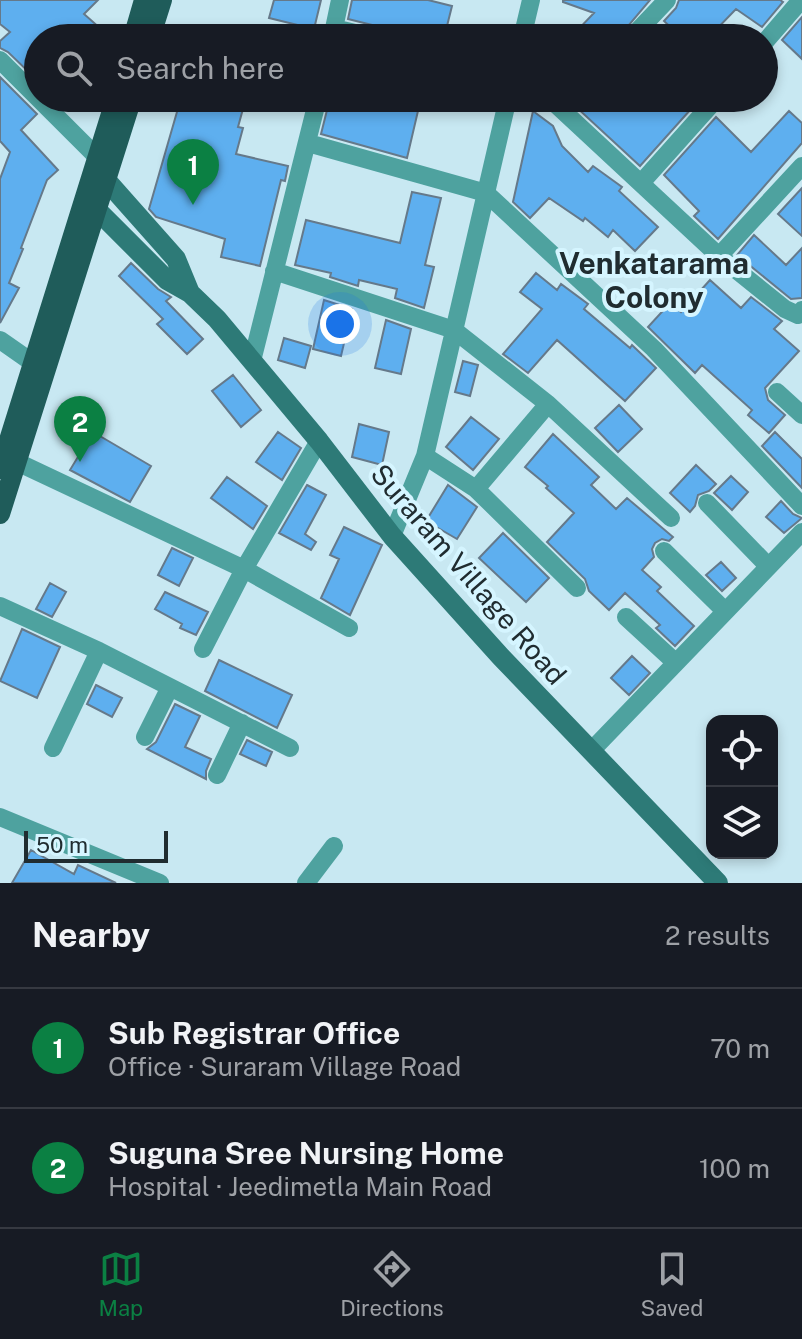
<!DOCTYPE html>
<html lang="en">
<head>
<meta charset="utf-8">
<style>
  :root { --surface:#171b24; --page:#242831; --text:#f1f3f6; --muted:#9ea1a6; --line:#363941; --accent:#0b8043 }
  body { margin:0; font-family:"Public Sans",sans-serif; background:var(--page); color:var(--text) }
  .controls { position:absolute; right:24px; bottom:24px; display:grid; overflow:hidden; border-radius:16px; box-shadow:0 4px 12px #0003 }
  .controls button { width:72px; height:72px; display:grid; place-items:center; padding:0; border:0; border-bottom:2px solid var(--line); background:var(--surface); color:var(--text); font:40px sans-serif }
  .scale { position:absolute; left:24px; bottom:20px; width:144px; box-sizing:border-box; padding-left:8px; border:4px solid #202c30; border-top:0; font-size:22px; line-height:28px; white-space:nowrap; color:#202c30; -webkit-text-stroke:6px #d5f5ff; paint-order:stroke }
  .you { position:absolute; left:340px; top:324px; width:28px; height:28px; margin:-20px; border:6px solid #fff; border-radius:50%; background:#1a73e8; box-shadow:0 0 0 12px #1a73e833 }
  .badge { display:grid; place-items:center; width:52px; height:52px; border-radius:50%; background:var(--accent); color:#fff; font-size:26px; font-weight:700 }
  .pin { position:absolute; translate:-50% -66px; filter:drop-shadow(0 2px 4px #0008) }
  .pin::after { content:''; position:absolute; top:42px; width:28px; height:24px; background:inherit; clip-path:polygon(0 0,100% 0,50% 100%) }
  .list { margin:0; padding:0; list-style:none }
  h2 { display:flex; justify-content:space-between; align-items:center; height:104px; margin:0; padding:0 32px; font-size:34px }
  h2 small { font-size:26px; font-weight:400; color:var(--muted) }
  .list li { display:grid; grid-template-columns:52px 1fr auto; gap:24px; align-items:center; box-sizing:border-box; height:120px; padding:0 32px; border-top:2px solid var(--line) }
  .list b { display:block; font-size:30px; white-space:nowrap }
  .list p { margin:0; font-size:26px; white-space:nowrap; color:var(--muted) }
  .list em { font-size:26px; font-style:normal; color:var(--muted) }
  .icon { flex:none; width:44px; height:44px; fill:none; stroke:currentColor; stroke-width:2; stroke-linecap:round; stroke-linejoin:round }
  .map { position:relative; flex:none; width:802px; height:883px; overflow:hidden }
  .search { position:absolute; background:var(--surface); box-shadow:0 4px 12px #0003; left:24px; right:24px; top:24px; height:88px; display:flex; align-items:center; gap:20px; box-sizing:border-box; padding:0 28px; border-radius:44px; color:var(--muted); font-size:30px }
  .sheet { height:344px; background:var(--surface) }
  nav { display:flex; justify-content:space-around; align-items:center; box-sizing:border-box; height:112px; border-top:2px solid var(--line); background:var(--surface); font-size:22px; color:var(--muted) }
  nav a { display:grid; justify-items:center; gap:4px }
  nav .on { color:var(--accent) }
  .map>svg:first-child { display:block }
</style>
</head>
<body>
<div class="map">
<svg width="802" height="883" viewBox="0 0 802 883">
  <rect width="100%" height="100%" fill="#c8e8f2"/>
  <path fill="#5eafef" stroke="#65798a" stroke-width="2" d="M0,0H98L84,14L101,29L93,38H38V81L8,52L0,48V41L10,32L0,24Z
    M274,0H321L314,29L269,18Z
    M352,0H428L452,6L444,38H388L385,30L380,27L348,19Z
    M563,0H650L618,38H570L594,13L563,2Z
    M679,0H780L783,2L762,27L736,9L708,38H682L664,21L676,8Z
    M802,17V59L782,40Z
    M0,77L37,114L21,130L58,170L47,180L21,248L23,249L9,283L19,288L0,323V179L10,152L0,141Z
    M181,98H246L238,127L243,128L236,154L288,166L285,181L281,180L260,266L221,257L225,239L156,217L149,209Z
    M330,98H421L407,158L321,134Z
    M582,98H698L700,99L640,166L575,106Z
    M533,111L553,126L562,146L588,172L593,166L622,187L619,191L658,227L635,251L613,230L608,237L585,218L583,221L549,198L530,218L513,202Z
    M789,111L802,123V143L718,239L694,216L699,211L664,175L716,117L751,152Z
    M802,188V236L778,214Z
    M412,192L441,198L425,265L434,267L424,308L395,298L397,289L359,280L358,286L330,277L331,273L295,265L306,220L400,243Z
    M754,235L786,265L802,248V298L791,299L737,255Z
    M131,263L158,289L171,297L166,301L203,339L187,354L157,324L163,319L119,276Z
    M536,273L557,290L561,284L588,304L584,309L630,348L632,345L656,368L625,401L557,340L528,373L503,354L542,309L520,292Z
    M710,280L741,308L751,297L782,321L774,329L799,351L765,388L768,400L785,415L769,433L748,415L752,410L702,365L695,373L648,327L670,303L681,312Z
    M324,300L352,309L341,356L313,349Z
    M386,320L411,329L401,374L375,368Z
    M284,338L311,346L305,368L278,360Z
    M463,361L478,365L470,396L455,392Z
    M233,375L261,410L241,427L212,391Z
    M619,405L642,429L618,452L595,428Z
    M471,417L499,439L473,470L446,447Z
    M359,424L389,432L382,465L352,457Z
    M93,432L151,466L130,502L70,470Z
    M278,432L301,448L282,480L256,462Z
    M775,432L802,459V488L762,446Z
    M553,434L599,477L591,485L616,509L627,498L673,537L669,541L662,539L655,543L652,549L654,557L642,570L661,587L657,591L694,626L675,646L656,628L660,625L625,593L609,610L589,591L585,579L547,542L574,513L546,488L548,486L525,467Z
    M696,465L716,484L709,491L698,495L695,506L690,512L670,493Z
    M731,476L748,492L732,510L714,493Z
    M227,477L267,506L253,529L211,498Z
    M307,485L326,495L305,534L316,542L311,550L279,533Z
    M448,485L477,507L457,539L426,521Z
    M781,501L793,514L802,518L784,533L766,517Z
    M344,527L382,545L350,615L321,598L339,559L330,555Z
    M503,533L549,578L526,602L479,558Z
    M172,548L193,558L179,586L158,575Z
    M721,562L736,578L722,591L706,575Z
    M50,583L66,592L52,617L36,609Z
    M165,592L208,612L196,635L180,628L182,624L155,609Z
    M22,629L60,647L37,698L0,681Z
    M632,656L650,673L629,695L611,678Z
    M219,660L292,695L277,728L205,691Z
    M96,685L122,698L112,717L87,704Z
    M175,704L200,716L185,747L211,759L206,771V779L147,749L156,742Z
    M247,740L272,752L266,766L240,754Z
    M31,850L74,874L78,865L116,883H12Z"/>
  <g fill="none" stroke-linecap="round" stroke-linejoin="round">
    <path stroke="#4ea29f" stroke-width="18" d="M334,28L376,38
      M332,38L340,0
      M522,38L531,0
      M631,38L667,0
      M764,43L801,0
      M0,60L99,159
      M549,98L719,256L785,309L798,315L802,310
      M308,143L486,193L654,349L802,506
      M641,183L717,98
      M719,256L802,166
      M274,271L454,330L548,404L671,518
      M0,340L33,363
      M252,361L318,98
      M777,392L802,415
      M319,441L244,569L349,628
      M425,456L476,489L577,588
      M17,462L244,569L203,649
      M476,489L548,404
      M707,503L768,566
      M392,536L425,456L508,98
      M664,551L725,611
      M0,606L99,651L290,748
      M626,617L675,662
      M145,737L170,687
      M53,748L99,651
      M591,751L802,532
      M217,775L242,723
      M0,817L160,883
      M306,883L334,846"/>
    <path stroke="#2d7a77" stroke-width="20" d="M94,173L106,180L176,259L190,293
      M87,200L167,280L190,293L217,319L319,441L392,536L501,657L718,883"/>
    <path stroke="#1f5c5a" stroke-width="20" d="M133,38L144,0
      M150,38L162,0
      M0,469L116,98
      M0,514L132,98"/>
  </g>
  <g text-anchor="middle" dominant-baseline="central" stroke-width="8" stroke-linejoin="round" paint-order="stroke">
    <g font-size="28" fill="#202c30" stroke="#d5f5ff">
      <text transform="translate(469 574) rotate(49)">Suraram Village Road</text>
    </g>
    <g font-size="30" font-weight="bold" fill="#202c30" stroke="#d5f5ff">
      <text x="654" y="263">Venkatarama<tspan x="654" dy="34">Colony</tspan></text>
    </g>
  </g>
</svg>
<div class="controls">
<button><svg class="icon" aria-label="locate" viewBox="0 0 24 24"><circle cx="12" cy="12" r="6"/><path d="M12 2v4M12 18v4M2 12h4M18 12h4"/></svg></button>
<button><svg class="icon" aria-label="layers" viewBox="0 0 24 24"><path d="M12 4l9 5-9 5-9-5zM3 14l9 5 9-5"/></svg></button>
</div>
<div class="scale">50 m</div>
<div class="you"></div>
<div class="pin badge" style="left:193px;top:205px">1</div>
<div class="pin badge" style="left:80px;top:462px">2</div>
<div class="search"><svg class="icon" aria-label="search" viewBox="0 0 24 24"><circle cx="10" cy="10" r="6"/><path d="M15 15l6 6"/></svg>Search here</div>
</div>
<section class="sheet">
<h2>Nearby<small>2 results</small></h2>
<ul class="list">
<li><span class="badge">1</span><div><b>Sub Registrar Office</b><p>Office · Suraram Village Road</p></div><em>70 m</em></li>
<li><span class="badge">2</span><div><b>Suguna Sree Nursing Home</b><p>Hospital · Jeedimetla Main Road</p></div><em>100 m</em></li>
</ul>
</section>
<nav>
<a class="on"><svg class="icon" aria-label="map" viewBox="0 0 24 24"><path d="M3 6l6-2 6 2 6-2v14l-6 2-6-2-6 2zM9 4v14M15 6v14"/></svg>Map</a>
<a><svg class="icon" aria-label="directions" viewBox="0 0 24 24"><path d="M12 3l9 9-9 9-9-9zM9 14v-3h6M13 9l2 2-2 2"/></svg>Directions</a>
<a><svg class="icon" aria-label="saved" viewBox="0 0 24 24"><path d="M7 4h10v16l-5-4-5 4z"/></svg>Saved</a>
</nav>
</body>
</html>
